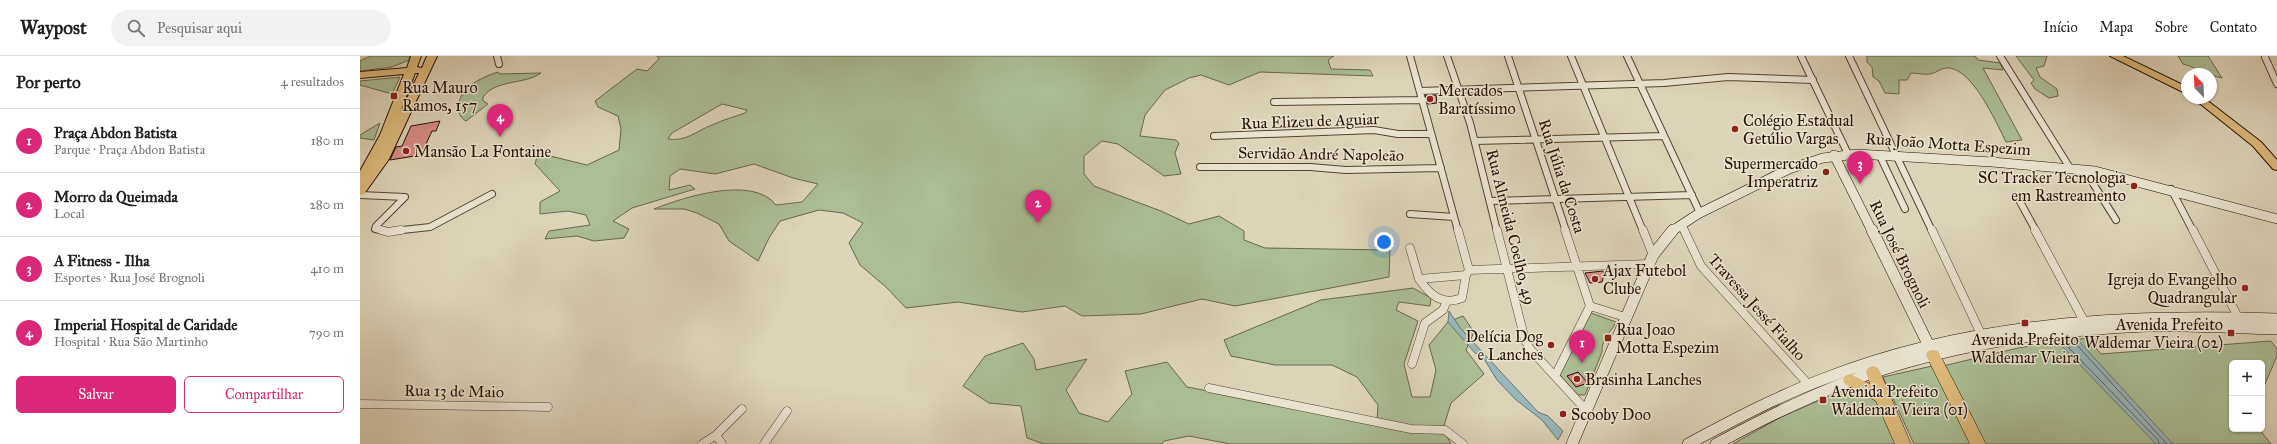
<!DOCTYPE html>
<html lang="pt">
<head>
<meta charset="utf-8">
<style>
  :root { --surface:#fff; --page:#f2f2f2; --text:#202124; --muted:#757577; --line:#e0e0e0; --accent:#db2777 }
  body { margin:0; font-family:"IM FELL Great Primer",serif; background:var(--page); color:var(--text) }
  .controls { position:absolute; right:12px; bottom:12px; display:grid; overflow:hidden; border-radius:6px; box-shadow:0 1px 3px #0004 }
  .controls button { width:36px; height:36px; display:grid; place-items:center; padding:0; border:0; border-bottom:1px solid var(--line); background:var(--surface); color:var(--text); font:20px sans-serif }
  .compass { position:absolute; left:1821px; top:12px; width:36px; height:36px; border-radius:50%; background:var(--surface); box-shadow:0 1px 3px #0004; rotate:337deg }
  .you { position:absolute; left:1024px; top:186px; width:14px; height:14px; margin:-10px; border:3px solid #fff; border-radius:50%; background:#1a73e8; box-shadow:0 0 0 6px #1a73e833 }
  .badge { display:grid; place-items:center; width:26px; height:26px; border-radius:50%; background:var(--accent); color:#fff; font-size:13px; font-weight:700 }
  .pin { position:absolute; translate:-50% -33px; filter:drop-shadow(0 1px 2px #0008) }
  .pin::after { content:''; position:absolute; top:21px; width:14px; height:12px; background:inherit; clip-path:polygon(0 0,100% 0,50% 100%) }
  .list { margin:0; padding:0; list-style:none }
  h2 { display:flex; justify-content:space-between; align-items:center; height:52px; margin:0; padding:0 16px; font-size:17px }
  h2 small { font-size:13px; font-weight:400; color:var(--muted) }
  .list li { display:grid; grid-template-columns:26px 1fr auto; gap:12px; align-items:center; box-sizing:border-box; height:64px; padding:0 16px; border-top:1px solid var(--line) }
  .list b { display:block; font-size:15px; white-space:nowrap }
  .list p { margin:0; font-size:13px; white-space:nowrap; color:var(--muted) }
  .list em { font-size:13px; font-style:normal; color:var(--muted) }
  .actions { display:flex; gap:8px; padding:12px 16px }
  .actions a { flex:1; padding:9px 0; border:1px solid var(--accent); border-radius:6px; text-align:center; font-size:14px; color:var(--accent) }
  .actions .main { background:var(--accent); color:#fff }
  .icon { flex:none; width:22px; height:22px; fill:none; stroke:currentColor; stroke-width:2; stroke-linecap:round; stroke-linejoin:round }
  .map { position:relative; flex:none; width:1917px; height:388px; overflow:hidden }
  header { display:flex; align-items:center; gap:24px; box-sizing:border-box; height:56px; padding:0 20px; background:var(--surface); border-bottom:1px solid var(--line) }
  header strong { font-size:19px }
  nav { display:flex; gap:22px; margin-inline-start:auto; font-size:14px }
  .search { width:280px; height:36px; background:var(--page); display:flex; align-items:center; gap:10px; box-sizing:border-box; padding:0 14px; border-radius:22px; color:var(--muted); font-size:15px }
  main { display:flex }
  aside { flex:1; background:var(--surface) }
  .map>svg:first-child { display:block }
</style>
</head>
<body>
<header>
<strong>Waypost</strong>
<div class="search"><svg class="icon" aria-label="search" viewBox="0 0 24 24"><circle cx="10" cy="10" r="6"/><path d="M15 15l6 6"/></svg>Pesquisar aqui</div>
<nav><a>Início</a><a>Mapa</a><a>Sobre</a><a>Contato</a></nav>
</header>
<main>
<aside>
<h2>Por perto<small>4 resultados</small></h2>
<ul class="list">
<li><span class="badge">1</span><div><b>Praça Abdon Batista</b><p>Parque · Praça Abdon Batista</p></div><em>180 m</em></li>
<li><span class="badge">2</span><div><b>Morro da Queimada</b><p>Local</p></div><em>280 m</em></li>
<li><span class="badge">3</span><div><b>A Fitness - Ilha</b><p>Esportes · Rua José Brognoli</p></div><em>410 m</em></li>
<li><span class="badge">4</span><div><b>Imperial Hospital de Caridade</b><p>Hospital · Rua São Martinho</p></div><em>790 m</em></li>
</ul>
<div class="actions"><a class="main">Salvar</a><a>Compartilhar</a></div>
</aside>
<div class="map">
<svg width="1917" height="388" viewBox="0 0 1917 388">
  <rect width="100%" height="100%" fill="#ddd5b9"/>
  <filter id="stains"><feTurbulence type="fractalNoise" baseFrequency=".005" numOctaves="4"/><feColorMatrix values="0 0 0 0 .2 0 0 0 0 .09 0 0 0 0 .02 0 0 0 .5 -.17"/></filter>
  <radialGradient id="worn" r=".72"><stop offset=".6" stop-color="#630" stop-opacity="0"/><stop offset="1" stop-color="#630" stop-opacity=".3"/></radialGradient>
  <path fill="#abbe94" stroke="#6a684c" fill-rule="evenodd" d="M10,0H50L49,4L32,11L0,15V5Z
    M297,0H974L968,4L971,13L1010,14L1013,20L900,16L869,29L841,19L829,22L805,34L785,59L780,80L816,84L819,87L815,97L821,118L804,120L758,88L742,85L724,100V118L734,130L801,155L829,168L859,160L884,175V184L905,192L1030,194L1029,221L875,250L842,243L781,258L722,260L705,250L662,256L598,246L546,252L526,231L500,209L489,187L503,167L483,157L459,154L420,165L409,182L398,205L369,185L359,168L337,157L324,153H294C324,141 393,119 416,149L442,146L458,128L433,122L394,108L355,118L320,113L310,120L309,134L330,129L335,133L272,152L253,165L269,173L264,182L234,185L217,180L185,183L189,175L230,169L226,159L208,155L180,158V146L200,135L175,108L178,97L227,109L259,94L261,73L258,60L238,51L235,45L277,13L287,15L299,3ZM362,48L387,54L385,57C374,61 362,64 352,69C336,75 326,86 308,83L312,77Z
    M1507,0H1615L1618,4L1640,7L1643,14L1623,12L1662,84L1646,86C1636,66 1614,16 1590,12C1581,11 1577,17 1570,18C1564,19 1557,17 1551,17L1547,24H1539V38L1525,37L1519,25L1513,21L1512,11L1507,6Z
    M1656,0H1687L1684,10L1676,12L1680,21L1697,33L1698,40L1689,42L1675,33L1671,27L1674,24Z
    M1818,0H1848L1862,22C1848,19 1838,12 1823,8Z
    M138,16L140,18L181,17C164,29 136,23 123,41V45L128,48L106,65C102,63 100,60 99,56C95,33 120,22 138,16Z
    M40,21L32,38L0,29V25Z
    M20,67L14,84L0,82V79Z
    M1053,232L1071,242L1070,250L1039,246L1036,254L1058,265L1044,308L1052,341H1070L1076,314L1069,289L1088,266L1103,260L1114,276L1106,294L1124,318L1091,347L1083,373L1091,388H870L829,380L804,385L802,388H684L667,382L661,350L629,347L603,330L625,300L663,287L674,303L676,314L727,303L706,334L719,357L748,366L772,338L765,315L807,306L827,331L1017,367L1018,349L997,321L972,309H915L871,300L864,284L961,244Z
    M1231,257L1256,266C1251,277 1241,282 1242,296L1225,339H1218L1200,319Z
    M1727,282L1741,298L1911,285L1917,293V300L1905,328L1902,330V307H1872V373H1899L1911,388H1623L1583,310L1658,292Z
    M1572,310L1611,388H1554L1523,321Z
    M1490,331L1512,337L1521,346L1539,388H1373L1419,362Z"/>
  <path fill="#98b6bb" stroke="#6b7471" d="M1089,255L1101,273L1178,356L1188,360L1203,375L1198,384L1182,364L1155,343L1137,324L1123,301L1115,297L1088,266Z
    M1717,283L1812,387L1813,388H1796L1698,286Z"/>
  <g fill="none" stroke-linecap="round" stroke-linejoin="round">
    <path stroke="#60645f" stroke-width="1" d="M1799,388L1798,384L1709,292V289L1716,288L1807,388"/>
  </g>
  <path fill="#d88d84" stroke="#281103" d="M1065,39H1076L1077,47L1068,48Z
    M80,65L76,75H72L61,99L30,104L36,91L42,90L51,70Z
    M1243,215L1244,219L1242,226L1230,227L1225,217Z
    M1218,316L1228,327L1216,331L1207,320Z"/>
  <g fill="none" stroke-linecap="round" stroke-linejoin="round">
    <g stroke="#554230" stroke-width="8">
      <path id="street-far1" d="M137,0L139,8
        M1050,0L1098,175
        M1087,0L1110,67L1137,175
        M1148,0L1206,175
        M1211,0L1283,175
        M1267,0L1340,157
        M1441,0L1488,98
        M1489,0L1572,175
        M1640,0L1710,112
        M1905,1L1917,28
        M1060,35L1304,27L1368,21L1453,24
        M914,46L1063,44
        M854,80L1014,74L1038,78H1071
        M1115,85L1304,80
        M1520,100L1545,153
        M840,111H950L986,114L1081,112
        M1724,113L1756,164
        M1811,133L1833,175
        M0,139L45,141L16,170L15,173L25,175
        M1658,142L1676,175
        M1130,145L1332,139
        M1050,158L1094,161
        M1321,168L1324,175
        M33,175L70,171L132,138"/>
    </g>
    <g stroke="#554230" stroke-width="9">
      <path id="street" d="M21,174L28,176L41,174
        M1098,174L1109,214
        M1137,174L1165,284L1170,293L1225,353
        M1205,174L1230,250
        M1283,174L1293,199
        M1324,174L1341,210L1448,328
        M1572,174L1621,278
        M1675,174L1724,265
        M1833,174L1878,261
        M1050,192L1059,223L1106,219
        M1109,214L1289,208
        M1059,223C1070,239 1082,250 1102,242L1106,219L1109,214
        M1052,308L1065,267L1083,254L1086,247
        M1195,320L1230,250L1265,261
        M849,332L1051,373L1085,374L1103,388
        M0,348L188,351
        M342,388L356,379
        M362,388L356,379L382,353
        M404,388L427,355"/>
    </g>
    <g stroke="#281103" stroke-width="10">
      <path id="secondary-far1" d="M1474,99L1512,175
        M1312,175L1338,158L1429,113L1463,102L1497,98L1632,106L1735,115L1917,163"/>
    </g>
    <g stroke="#281103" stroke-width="12">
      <path id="secondary" d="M1512,174L1571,294
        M1212,388L1293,199L1313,174
        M1328,388C1373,364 1418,340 1466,322C1610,266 1765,258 1917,263
        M1356,388C1397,366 1438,345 1482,328C1577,291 1685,274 1787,270C1830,269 1874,272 1917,273"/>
    </g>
    <g stroke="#281103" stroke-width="2">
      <path id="primary" d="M51,0H61L57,11L62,12L67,0H77L29,103L4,138L0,139V115L20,79L44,18L0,22V16L47,12ZM55,17H59L40,57Z
        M1750,0H1763L1827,31V38Z
        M1833,42H1844L1901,86L1917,104V114L1913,113L1893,90Z"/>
    </g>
    <g stroke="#281103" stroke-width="1">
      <path id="highway" d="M1573,294L1578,295L1626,388H1610L1566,299L1568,295Z
        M1513,310L1518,312L1520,316L1551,388H1535L1516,345L1485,328L1483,324L1485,320L1490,318L1510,328L1506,316L1508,312Z"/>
    </g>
    <use href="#street-far1" stroke="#e9e4d2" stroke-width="6"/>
    <use href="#street" stroke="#e9e4d2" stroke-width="8"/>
    <use href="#secondary-far1" stroke="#e9e4d2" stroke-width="9"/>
    <use href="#secondary" stroke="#e9e4d2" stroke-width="11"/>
    <use href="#primary" fill="#deba7c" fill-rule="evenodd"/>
    <use href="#highway" fill="#deba7c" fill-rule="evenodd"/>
  </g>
  <g fill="#8f2418" stroke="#e9e4d2" stroke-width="1.5">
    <rect x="30" y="36" width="8" height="8" rx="2"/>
    <circle cx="1070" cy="43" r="4"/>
    <circle cx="1375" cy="73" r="4"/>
    <circle cx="46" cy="95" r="4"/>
    <circle cx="1466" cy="116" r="4"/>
    <circle cx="1774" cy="130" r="4"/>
    <circle cx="1235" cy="223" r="4"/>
    <circle cx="1885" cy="232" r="4"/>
    <rect x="1661" y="263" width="8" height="8" rx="2"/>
    <rect x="1867" y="273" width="8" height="8" rx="2"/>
    <rect x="1244" y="278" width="8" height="8" rx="2"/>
    <circle cx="1191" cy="289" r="4"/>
    <circle cx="1217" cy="323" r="4"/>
    <rect x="1459" y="340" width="8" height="8" rx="2"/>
    <circle cx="1203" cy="358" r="4"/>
  </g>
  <g text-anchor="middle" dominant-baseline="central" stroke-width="3" stroke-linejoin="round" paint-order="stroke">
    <g font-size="16" fill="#281103" stroke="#e9e4d2" text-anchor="start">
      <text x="42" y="31">Rua Mauro<tspan x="42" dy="18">Ramos, 157</tspan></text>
      <text x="1078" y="34">Mercados<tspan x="1078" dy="18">Baratíssimo</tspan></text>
      <text x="1383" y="64">Colégio Estadual<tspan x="1383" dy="18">Getúlio Vargas</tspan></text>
      <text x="54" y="95">Mansão La Fontaine</text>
      <text x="1458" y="107" text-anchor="end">Supermercado<tspan x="1458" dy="18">Imperatriz</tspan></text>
      <text x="1766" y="121" text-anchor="end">SC Tracker Tecnologia<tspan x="1766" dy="18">em Rastreamento</tspan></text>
      <text x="1243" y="214">Ajax Futebol<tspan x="1243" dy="18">Clube</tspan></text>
      <text x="1877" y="223" text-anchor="end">Igreja do Evangelho<tspan x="1877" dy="18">Quadrangular</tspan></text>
      <text x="1863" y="268" text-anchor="end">Avenida Prefeito<tspan x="1863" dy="18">Waldemar Vieira (02)</tspan></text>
      <text x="1256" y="273">Rua Joao<tspan x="1256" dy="18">Motta Espezim</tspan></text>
      <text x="1183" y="280" text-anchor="end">Delícia Dog<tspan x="1183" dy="18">e Lanches</tspan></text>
      <text x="1665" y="283" text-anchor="middle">Avenida Prefeito<tspan x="1665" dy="18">Waldemar Vieira</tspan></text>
      <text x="1225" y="323">Brasinha Lanches</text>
      <text x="1471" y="335">Avenida Prefeito<tspan x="1471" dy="18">Waldemar Vieira (01)</tspan></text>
      <text x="1211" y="358">Scooby Doo</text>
    </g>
    <g font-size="16" fill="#281103" stroke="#e9e4d2">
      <text transform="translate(950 65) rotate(-2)">Rua Elizeu de Aguiar</text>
      <text transform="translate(1588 88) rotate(4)">Rua João Motta Espezim</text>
      <text transform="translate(961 98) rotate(1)">Servidão André Napoleão</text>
      <text transform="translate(1202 120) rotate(72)">Rua Júlia da Costa</text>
      <text transform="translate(1151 171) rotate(76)">Rua Almeida Coelho, 49</text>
      <text transform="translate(1540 198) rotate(64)">Rua José Brognoli</text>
      <text transform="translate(1397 251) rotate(48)">Travessa Jessé Fialho</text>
      <text transform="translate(94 335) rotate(1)">Rua 13 de Maio</text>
    </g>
  </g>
  <rect width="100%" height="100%" filter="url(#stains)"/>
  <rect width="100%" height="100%" fill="url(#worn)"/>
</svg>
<div class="controls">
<button>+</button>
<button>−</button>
</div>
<svg class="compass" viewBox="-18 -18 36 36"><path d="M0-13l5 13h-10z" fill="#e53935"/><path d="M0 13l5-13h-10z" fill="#757577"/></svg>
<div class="you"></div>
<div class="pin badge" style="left:1222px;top:307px">1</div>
<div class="pin badge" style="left:678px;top:167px">2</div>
<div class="pin badge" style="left:1500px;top:128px">3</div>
<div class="pin badge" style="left:140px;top:81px">4</div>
</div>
</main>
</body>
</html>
